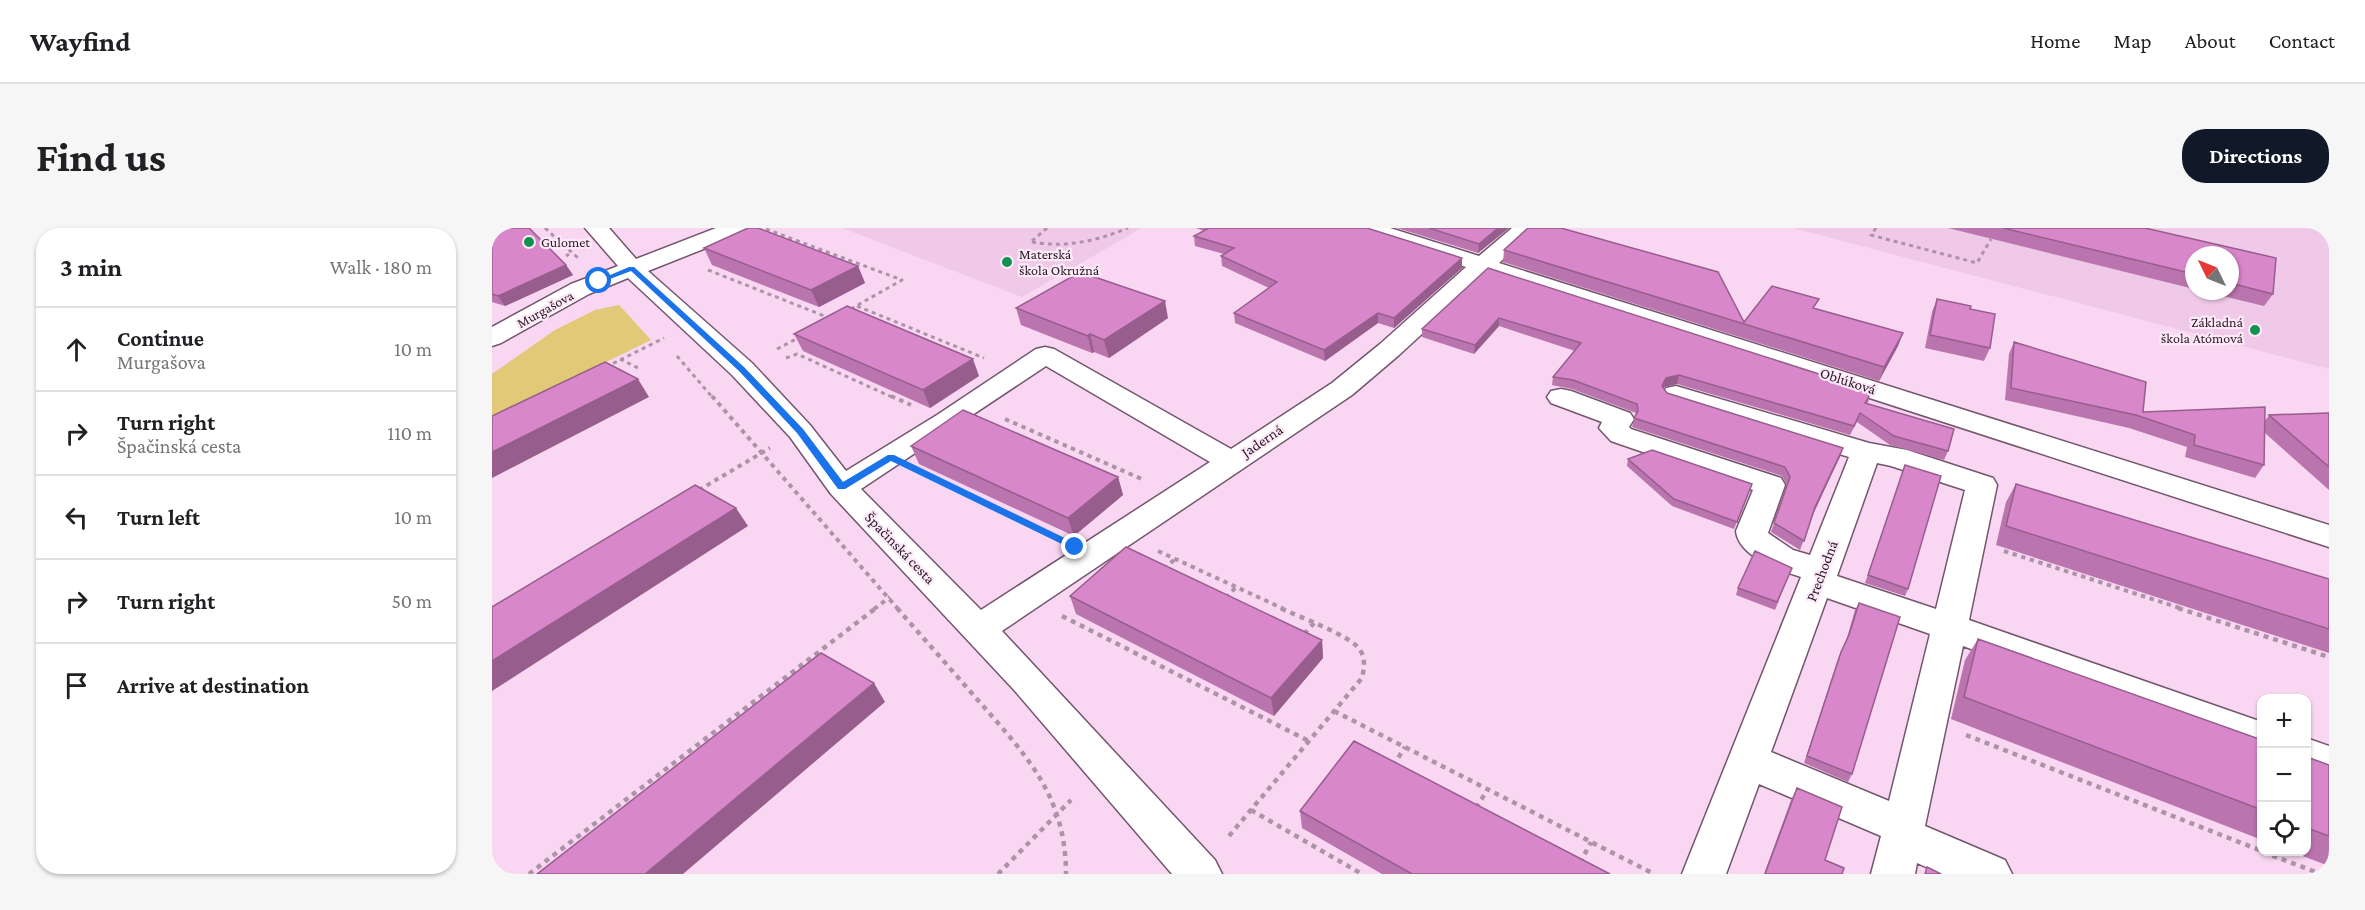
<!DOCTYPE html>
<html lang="en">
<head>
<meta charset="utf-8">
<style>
  :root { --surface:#fff; --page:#f6f6f6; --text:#202124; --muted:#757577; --line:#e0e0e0; --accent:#111827 }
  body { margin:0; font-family:"Crimson Pro",serif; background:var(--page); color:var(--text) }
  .controls { position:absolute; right:18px; bottom:18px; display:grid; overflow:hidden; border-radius:12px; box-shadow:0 2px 4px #0004 }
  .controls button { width:54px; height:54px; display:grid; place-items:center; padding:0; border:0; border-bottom:2px solid var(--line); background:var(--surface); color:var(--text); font:30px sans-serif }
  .compass { position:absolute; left:1693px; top:18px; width:54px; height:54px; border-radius:50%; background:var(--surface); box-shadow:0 2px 4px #0004; rotate:313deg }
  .stop { position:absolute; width:18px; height:18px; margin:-14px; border:4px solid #1a73e8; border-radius:50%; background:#fff }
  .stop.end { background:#1a73e8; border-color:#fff; box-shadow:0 2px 6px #0008 }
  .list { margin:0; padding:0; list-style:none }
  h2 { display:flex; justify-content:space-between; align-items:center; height:78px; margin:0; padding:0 24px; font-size:26px }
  h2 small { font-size:20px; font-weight:400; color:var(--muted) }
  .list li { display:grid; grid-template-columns:39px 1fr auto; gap:18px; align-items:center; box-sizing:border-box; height:84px; padding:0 24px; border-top:2px solid var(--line) }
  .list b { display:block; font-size:22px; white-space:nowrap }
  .list p { margin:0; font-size:20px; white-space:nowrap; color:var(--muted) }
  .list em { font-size:20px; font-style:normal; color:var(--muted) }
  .icon { flex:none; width:33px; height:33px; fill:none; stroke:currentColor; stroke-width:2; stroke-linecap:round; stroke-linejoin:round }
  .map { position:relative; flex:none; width:1837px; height:646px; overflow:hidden; border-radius:24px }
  header { display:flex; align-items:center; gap:36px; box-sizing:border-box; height:84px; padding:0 30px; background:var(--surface); border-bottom:2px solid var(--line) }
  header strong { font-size:28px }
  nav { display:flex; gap:33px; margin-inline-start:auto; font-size:21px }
  .intro { display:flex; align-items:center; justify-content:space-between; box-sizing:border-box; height:144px; padding:0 36px }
  h1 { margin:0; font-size:42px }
  .button { padding:15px 27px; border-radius:24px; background:var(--accent); color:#fff; font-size:21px; font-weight:700 }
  main { display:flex; gap:36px; padding:0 36px }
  aside { flex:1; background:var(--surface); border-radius:24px; box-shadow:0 2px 4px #0004 }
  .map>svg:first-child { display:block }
</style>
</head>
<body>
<header>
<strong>Wayfind</strong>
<nav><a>Home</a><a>Map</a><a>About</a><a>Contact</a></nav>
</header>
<div class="intro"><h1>Find us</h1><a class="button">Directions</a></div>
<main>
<aside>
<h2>3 min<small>Walk · 180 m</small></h2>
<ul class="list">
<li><svg class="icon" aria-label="ahead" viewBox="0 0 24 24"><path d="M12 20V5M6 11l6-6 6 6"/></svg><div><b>Continue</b><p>Murgašova</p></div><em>10 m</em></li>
<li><svg class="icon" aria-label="right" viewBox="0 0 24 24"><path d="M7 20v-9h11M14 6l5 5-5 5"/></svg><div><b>Turn right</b><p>Špačinská cesta</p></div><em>110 m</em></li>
<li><svg class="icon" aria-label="left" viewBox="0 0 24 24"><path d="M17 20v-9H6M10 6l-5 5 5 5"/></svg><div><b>Turn left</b></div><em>10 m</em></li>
<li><svg class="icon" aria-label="right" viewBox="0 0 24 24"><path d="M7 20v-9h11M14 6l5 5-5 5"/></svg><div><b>Turn right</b></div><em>50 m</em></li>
<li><svg class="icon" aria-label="arrive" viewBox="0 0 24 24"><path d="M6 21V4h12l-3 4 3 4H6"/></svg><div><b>Arrive at destination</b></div></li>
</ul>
</aside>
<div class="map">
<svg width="1837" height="646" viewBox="0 0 1837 646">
  <rect width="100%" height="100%" fill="#f9d7f2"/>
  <path fill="#f0c8e8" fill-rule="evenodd" d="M350,0H650L530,69Z
    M1301,0H1837V141ZM1702,27H1738V63H1702Z"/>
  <path fill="#e2c977" d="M127,77L159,112L0,190V146L63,102L103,82Z"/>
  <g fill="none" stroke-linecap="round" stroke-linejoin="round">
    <g stroke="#73566d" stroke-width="3">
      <path id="minor" d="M93,0H117L144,31L224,0H255L252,5L156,43L260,135L318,197L354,243L445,187L544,121L553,119L562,121L739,221L840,155L888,116L974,39L867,5L864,0H898L987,28L1020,0H1045L1007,35L1837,297V319L995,46L907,127L860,167L510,403L723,632L730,646H680L523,463L339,266L298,209L240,147L136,50L97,66L9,115L0,118V99L79,56L126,38ZM554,138L718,234L489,382L369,261Z
        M1184,158L1377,215L1415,222L1501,250L1505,257L1477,392L1770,494V527L1471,418L1433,598L1513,632L1520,646H1450L1425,635L1423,646H1379L1389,608L1267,556L1234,646H1190L1309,349C1287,342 1247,329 1244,303L1261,262L1119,213L1107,200L1110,194L1059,175L1055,169L1059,163L1069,161L1079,163L1138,185L1142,191L1137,199L1139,201L1289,250L1293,257L1276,305L1301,322L1318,327L1357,229L1174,172L1170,166L1174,160ZM1385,235L1399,238L1473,262L1444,381L1345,348ZM1335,370L1438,406L1397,573L1279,524Z
        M1814,510L1837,518V552L1814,544Z"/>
    </g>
    <path stroke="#ad93a8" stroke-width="3" stroke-dasharray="4 4" stroke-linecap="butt" d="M53,0L86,30
      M1384,0L1379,7L1485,35L1499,11
      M274,1L410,52L357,82
      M540,13L555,0
      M540,14C574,20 604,13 636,0
      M74,28L77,26
      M216,42L340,91
      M365,78L492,130
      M285,121L308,109
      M185,128L221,170
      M294,130L305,126L402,170
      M128,131L146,140
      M114,139L172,110"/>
    <path stroke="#ad93a8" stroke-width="4" stroke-dasharray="4.5 4.5" stroke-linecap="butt" d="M220,168L406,381
      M399,168L419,177
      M513,191L652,252
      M432,245L562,309
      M207,262L278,220
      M666,323L792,381
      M1512,323L1691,381
      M672,341L683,331
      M734,370L744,359
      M382,381L398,369"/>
    <path stroke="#ad93a8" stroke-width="4.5" stroke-dasharray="5 5" stroke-linecap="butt" d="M405,380C431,410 458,440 484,470C533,526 574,567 574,646
      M1686,380L1837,429
      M570,388L817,513
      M812,406L822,395
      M842,483L1162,646
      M1474,507L1770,623
      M901,538L913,519
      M984,580L996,561
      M759,582L870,646
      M737,608L870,450C872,441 874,431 868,422C860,408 805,388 788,380
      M1771,624L1829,646
      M1088,635L1099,614
      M37,646L384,380
      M506,646L579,572"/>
    <use href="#minor" fill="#fff" fill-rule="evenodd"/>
  </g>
  <path fill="#ba74ae" d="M0,0L74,37L81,47L13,78L0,74Z
    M704,0H875L970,40L902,100L886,95L833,133L743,95L742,85L777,60L730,38L729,28L732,26L703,18L702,8L712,3Z
    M905,0H1017L986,25Z
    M1456,0H1653L1784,30L1781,66L1772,78L1710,63H1738V27H1702V61Z
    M212,20L366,38L373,55L327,79L220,37Z
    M1012,22L1252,94L1324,81L1411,105L1406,118L1387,153L1011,34Z
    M996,40L1377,172L1375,176L1456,223L1452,232L1398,217L1365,194L1358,207L1185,156L1172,159L1171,160L1175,165L1351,220L1321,287L1308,322L1279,304L1295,258L1290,248L1140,199L1144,185L1080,161L1060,157L1061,149L1083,123L1007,98L982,126L930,109V101Z
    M1445,71L1478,81L1498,120L1492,133L1433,120L1440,84Z
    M524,80L676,90L617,130L602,124L600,125L529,97Z
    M302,106L487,148L438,180L311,123Z
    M1522,114L1651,184L1773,193L1777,187L1837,185V262L1773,205L1772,237L1763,250L1693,229L1695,219L1637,200L1513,172L1517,126Z
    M419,218L626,249L631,267L582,308L427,236Z
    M1136,231L1260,256L1242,301L1180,278L1135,238Z
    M1413,237L1416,361L1413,368L1373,355Z
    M1524,256L1837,351V425L1504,317L1514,274Z
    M1300,340L1283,382L1244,367L1246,360Z
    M578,368L830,412L831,430L782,488L584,386Z
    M1367,375L1360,546L1356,554L1312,535L1346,431L1354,413L1363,382Z
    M1486,411L1770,512V612L1459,491L1473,432Z
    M1815,529L1837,537V638L1800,624H1815Z
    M1305,560L1333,632L1350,646H1272L1299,572Z
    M808,583L1118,646H890L810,600Z"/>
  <path fill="#975e8d" d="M1006,0H1017L986,25L987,16Z
    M970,30V40L902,100V90Z
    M74,37L81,47L13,78L6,68Z
    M366,38L373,55L327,79L319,62Z
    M673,73L676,90L617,130L612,112Z
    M886,85V95L833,133L832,122Z
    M1007,90V98L982,126L983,117Z
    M1411,105L1406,118L1387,153L1392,139Z
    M598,106L602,124L600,125L596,108Z
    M481,131L487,148L438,180L431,162Z
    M1187,147L1185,156L1172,159L1168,167L1170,158L1174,150Z
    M146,151L157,169L0,250V224Z
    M1351,220L1348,229L1320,288L1323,279Z
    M626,249L631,267L582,308L576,290Z
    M244,280L256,298L0,463V433Z
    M830,412L831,430L782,488L779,470Z
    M382,455L393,474L191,646H153Z"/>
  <path fill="#d887ca" stroke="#975e8d" stroke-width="1.5" d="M0,0H37L74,37L6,68L0,66Z
    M256,0H266L366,38L319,62L212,20Z
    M717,0H875L970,30L902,90L886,85L832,122L742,85L785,54L729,28L742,20L702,8Z
    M937,0H1006L987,16Z
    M1036,0H1069L1226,44L1252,94L1280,58L1327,71L1321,80L1411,105L1392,139L1012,22Z
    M1511,0H1653L1784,30L1781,66L1738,55V27H1702V46Z
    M996,40L1380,163L1373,175L1462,201L1456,223L1402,208L1368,185L1362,198L1187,147L1174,150L1170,158L1175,165L1351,220L1323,279L1312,313L1282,295L1298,249L1293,239L1142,190L1146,183L1145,176L1081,152L1061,149L1089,115L1007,90L983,117L930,101Z
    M588,44L673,73L612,112L598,106L596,108L524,80Z
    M1445,71L1479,78L1478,81L1503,86L1498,120L1438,107Z
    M355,78L481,131L431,162L302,106Z
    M1522,114L1654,154L1651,184L1773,179L1772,237L1702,217L1703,207L1644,187L1519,160Z
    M113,134L146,151L0,224V188Z
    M471,182L626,249L576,290L419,218Z
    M1837,185V239L1777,187Z
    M1160,222L1260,256L1245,294L1182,271L1136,231Z
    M1413,237L1449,248L1416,361L1376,347Z
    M1524,256L1837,351V401L1514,298Z
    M203,257L244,280L0,433V379Z
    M634,319L830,412L779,470L578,368Z
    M1263,323L1300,340L1285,374L1246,360Z
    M1367,375L1408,389L1360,546L1315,528L1349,424L1357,407Z
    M1486,411L1770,512V582L1472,469Z
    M329,425L382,455L153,646H45Z
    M862,513L1118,646H920L808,583Z
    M1815,529L1837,537V608L1815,600Z
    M1305,560L1350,579L1333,632L1352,640L1350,646H1273Z
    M1435,639L1449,646H1433Z"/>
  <path fill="#1a73e8" d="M137,39H142L252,139L311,201L351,254L396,227H402L587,317V321H580L399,233L353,261H346L305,205L247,143L139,43L110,54L104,53Z"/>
  <g fill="#119250" stroke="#fee9f9" stroke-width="2">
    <circle cx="37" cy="14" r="6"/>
    <circle cx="515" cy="34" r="6"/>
    <circle cx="1763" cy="102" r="6"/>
  </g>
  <g text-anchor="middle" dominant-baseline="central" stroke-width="4.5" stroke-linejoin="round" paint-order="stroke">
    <g font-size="14" fill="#261a24" stroke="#fee9f9" text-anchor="start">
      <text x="49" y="14">Gulomet</text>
      <text x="527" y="26">Materská<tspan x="527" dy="16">škola Okružná</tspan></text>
      <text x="1751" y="94" text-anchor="end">Základná<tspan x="1751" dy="16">škola Atómová</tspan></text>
    </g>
    <g font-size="14" fill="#261a24" stroke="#fee9f9">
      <text transform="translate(53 81) rotate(-29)">Murgašova</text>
    </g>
    <g font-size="15" fill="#261a24" stroke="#fee9f9">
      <text transform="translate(1356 153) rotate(18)">Oblúková</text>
      <text transform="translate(770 213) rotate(-34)">Jaderná</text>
      <text transform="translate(408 320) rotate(46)">Špačinská cesta</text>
      <text transform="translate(1330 343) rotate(-69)">Prechodná</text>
    </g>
  </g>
</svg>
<div class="controls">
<button>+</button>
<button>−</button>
<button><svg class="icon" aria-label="locate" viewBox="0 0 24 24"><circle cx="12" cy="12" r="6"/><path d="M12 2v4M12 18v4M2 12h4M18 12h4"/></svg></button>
</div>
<svg class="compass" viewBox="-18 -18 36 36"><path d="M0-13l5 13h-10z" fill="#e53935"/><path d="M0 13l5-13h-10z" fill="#757577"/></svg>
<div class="stop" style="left:107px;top:53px"></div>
<div class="stop end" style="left:583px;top:319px"></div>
</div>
</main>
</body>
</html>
